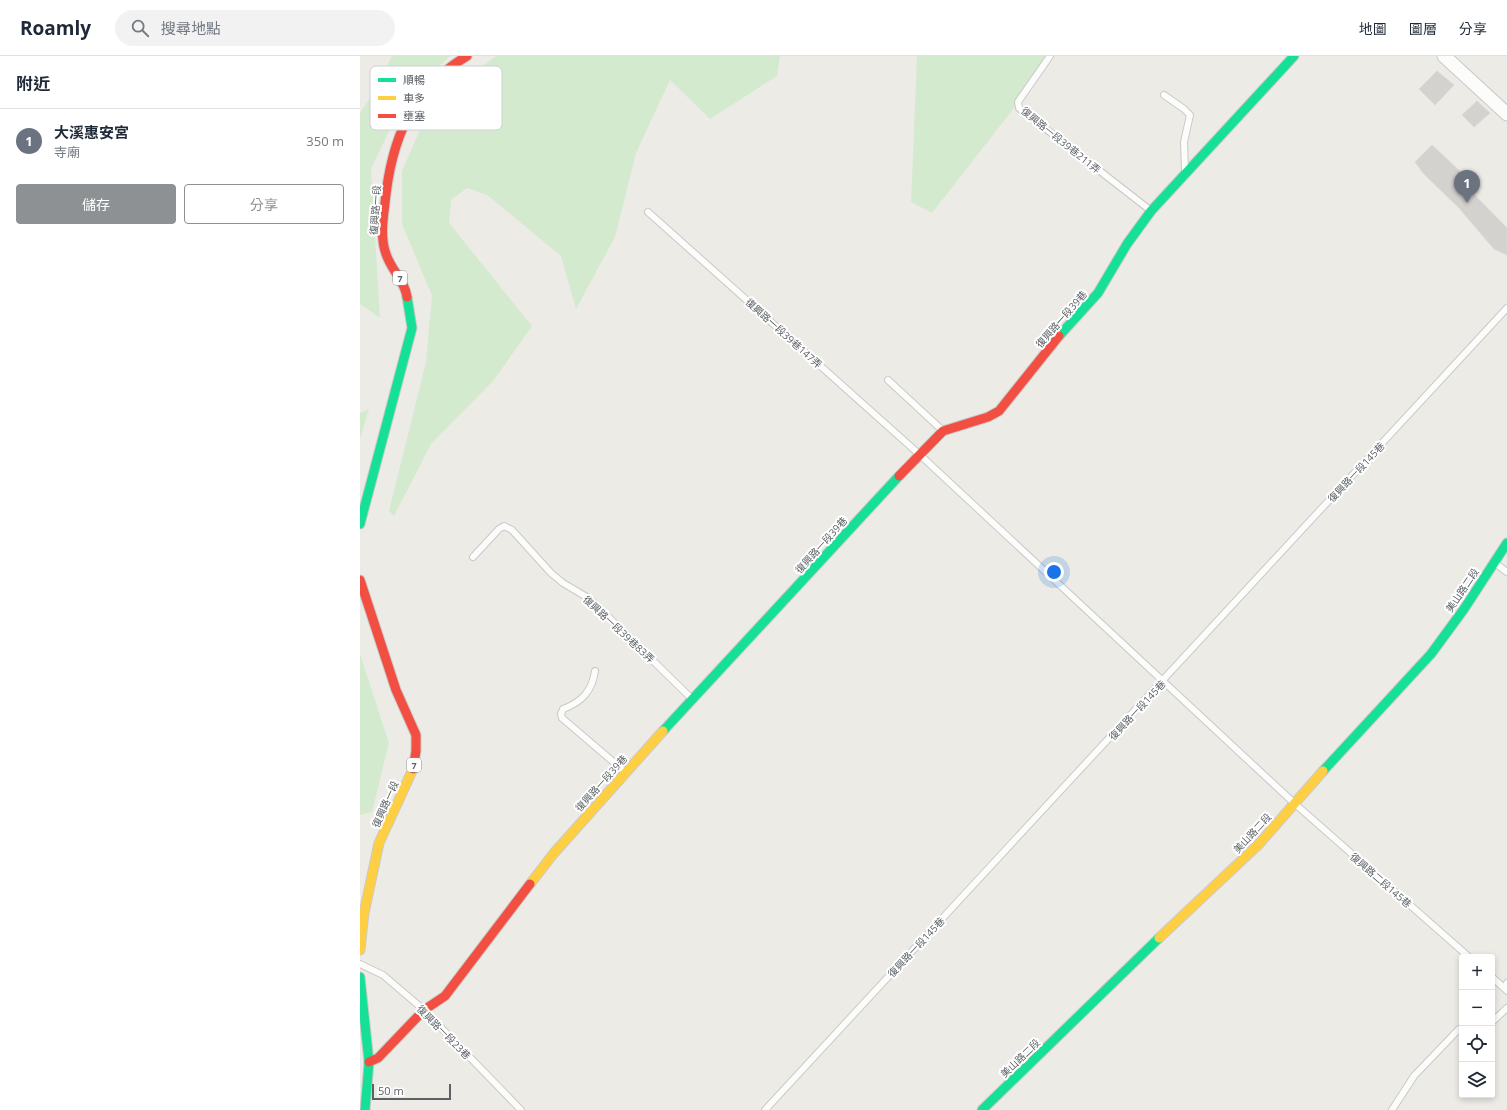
<!DOCTYPE html>
<html lang="zh-TW">
<head>
<meta charset="utf-8">
<style>
  :root { --surface:#fff; --page:#f2f2f3; --text:#1f2937; --muted:#747a83; --line:#e0e1e3; --accent:#8e9193 }
  body { margin:0; font-family:"Open Sans","Noto Sans TC",sans-serif; background:var(--page); color:var(--text) }
  .controls { position:absolute; right:12px; bottom:12px; display:grid; overflow:hidden; border-radius:4px; box-shadow:0 2px 6px #0003 }
  .controls button { width:36px; height:36px; display:grid; place-items:center; padding:0; border:0; border-bottom:1px solid var(--line); background:var(--surface); color:var(--text); font:20px sans-serif }
  .scale { position:absolute; left:12px; bottom:10px; width:79px; box-sizing:border-box; padding-left:4px; border:2px solid #5b6166; border-top:0; font-size:11px; line-height:14px; white-space:nowrap; color:#5b6166; -webkit-text-stroke:3px #fff; paint-order:stroke }
  .you { position:absolute; left:694px; top:516px; width:14px; height:14px; margin:-10px; border:3px solid #fff; border-radius:50%; background:#1a73e8; box-shadow:0 0 0 6px #1a73e833 }
  .badge { display:grid; place-items:center; width:26px; height:26px; border-radius:50%; background:var(--accent); color:#fff; font-size:13px; font-weight:700 }
  .pin { position:absolute; translate:-50% -33px; filter:drop-shadow(0 1px 2px #0008) }
  .pin::after { content:''; position:absolute; top:21px; width:14px; height:12px; background:inherit; clip-path:polygon(0 0,100% 0,50% 100%) }
  .list { margin:0; padding:0; list-style:none }
  h2 { display:flex; justify-content:space-between; align-items:center; height:52px; margin:0; padding:0 16px; font-size:17px }
  h2 small { font-size:13px; font-weight:400; color:var(--muted) }
  .list li { display:grid; grid-template-columns:26px 1fr auto; gap:12px; align-items:center; box-sizing:border-box; height:64px; padding:0 16px; border-top:1px solid var(--line) }
  .list b { display:block; font-size:15px; white-space:nowrap }
  .list p { margin:0; font-size:13px; white-space:nowrap; color:var(--muted) }
  .list em { font-size:13px; font-style:normal; color:var(--muted) }
  .actions { display:flex; gap:8px; padding:12px 16px }
  .actions a { flex:1; padding:9px 0; border:1px solid var(--accent); border-radius:4px; text-align:center; font-size:14px; color:var(--accent) }
  .actions .main { background:var(--accent); color:#fff }
  .icon { flex:none; width:22px; height:22px; fill:none; stroke:currentColor; stroke-width:2; stroke-linecap:round; stroke-linejoin:round }
  .map { position:relative; flex:none; width:1147px; height:1054px; overflow:hidden }
  header { display:flex; align-items:center; gap:24px; box-sizing:border-box; height:56px; padding:0 20px; background:var(--surface); border-bottom:1px solid var(--line) }
  header strong { font-size:19px }
  nav { display:flex; gap:22px; margin-inline-start:auto; font-size:14px }
  .search { width:280px; height:36px; background:var(--page); display:flex; align-items:center; gap:10px; box-sizing:border-box; padding:0 14px; border-radius:22px; color:var(--muted); font-size:15px }
  main { display:flex }
  aside { flex:1; background:var(--surface) }
  .map>svg:first-child { display:block }
</style>
</head>
<body>
<header>
<strong>Roamly</strong>
<div class="search"><svg class="icon" aria-label="search" viewBox="0 0 24 24"><circle cx="10" cy="10" r="6"/><path d="M15 15l6 6"/></svg>搜尋地點</div>
<nav><a>地圖</a><a>圖層</a><a>分享</a></nav>
</header>
<main>
<aside>
<h2>附近<small></small></h2>
<ul class="list">
<li><span class="badge" style="background:#6b7280">1</span><div><b>大溪惠安宮</b><p>寺廟</p></div><em>350 m</em></li>
</ul>
<div class="actions"><a class="main">儲存</a><a>分享</a></div>
</aside>
<div class="map">
<svg width="1147" height="1054" viewBox="0 0 1147 1054">
  <rect width="100%" height="100%" fill="#edebe6"/>
  <path fill="#d4eacf" d="M32,0H90L45,42L11,113L20,262L0,248V57L17,31Z
    M136,0H420L417,20L350,63L310,24L276,97L255,181L216,253L201,200L127,139L107,132L91,144L89,167L172,270L134,324L71,388L34,460L29,455L66,306L72,240L42,168V115L71,49Z
    M557,0H685L654,52L572,157L551,146Z
    M9,353L0,383V357Z
    M0,598L29,687L12,756L0,759Z"/>
  <path fill="#d3d2cf" stroke="#dcdad6" d="M1077,15L1094,29L1075,49L1059,33Z
    M1117,45L1130,57L1114,71L1102,59Z
    M1072,89L1105,120L1101,125L1147,172V199L1134,193L1099,152L1063,117L1055,106Z"/>
  <g fill="none" stroke-linecap="round" stroke-linejoin="round">
    <g stroke="#c9c9c9" stroke-width="8">
      <path id="lane" d="M690,0L658,46L659,52L790,154
        M804,39L824,53L830,59L824,86L825,113
        M288,156L559,398L934,747L1109,901
        M528,324L582,374
        M113,501L139,473L144,470L152,474L191,517L203,527L230,543L332,643
        M1135,507L1147,516
        M235,615C232,635 222,646 203,653L201,658L202,662L264,715
        M0,908L23,919L64,954L161,1054
        M1132,921L1144,932
        M1147,927L1144,932L1147,935
        M1132,966L1147,952
        M405,1054L1147,252
        M1032,1054L1054,1020L1099,973L1102,972"/>
    </g>
    <g stroke="#c9c9c9" stroke-width="15">
      <path id="street" d="M1084,0L1147,58"/>
    </g>
    <g stroke="#cacaca" stroke-width="11">
      <path id="fast" d="M699,280L738,237L767,188L791,155L934,0
        M0,468L52,272L47,241
        M303,675L539,420
        M963,715L1071,598L1104,553L1147,487
        M0,921L9,1006L5,1054
        M622,1054L799,882"/>
    </g>
    <g stroke="#cacaca" stroke-width="11">
      <path id="slow" d="M170,828L194,797L303,675
        M799,882L898,789L963,715
        M0,894L4,857L19,787L53,713"/>
    </g>
    <g stroke="#cacaca" stroke-width="11">
      <path id="jam" d="M47,241C45,225 31,214 26,198C20,181 23,164 25,147C31,85 51,33 107,0
        M539,420L583,375L628,361L639,355L699,280
        M0,524L36,634L56,679V695L53,713
        M9,1006L18,1002L64,954L85,940L170,828"/>
    </g>
    <use href="#lane" stroke="#fcfcfb" stroke-width="6"/>
    <use href="#street" stroke="#fcfcfb" stroke-width="13"/>
    <use href="#fast" stroke="#16e098" stroke-width="9"/>
    <use href="#slow" stroke="#ffcf43" stroke-width="9"/>
    <use href="#jam" stroke="#f24e42" stroke-width="9"/>
  </g>
  <g text-anchor="middle" dominant-baseline="central" stroke-width="4" stroke-linejoin="round" paint-order="stroke">
    <g fill="#fff" stroke="#8c9094" stroke-width="1">
      <rect x="33" y="215" width="14" height="14" rx="3"/>
      <rect x="47" y="702" width="14" height="14" rx="3"/>
    </g>
    <g font-size="9" font-weight="bold" fill="#5b6166">
      <text x="40" y="222">7</text>
      <text x="54" y="709">7</text>
    </g>
    <g font-size="10" fill="#5b6166" stroke="#fff">
      <text transform="translate(701 84) rotate(39)">復興路一段39巷211弄</text>
      <text transform="translate(15 154) rotate(-86)">復興路一段</text>
      <text transform="translate(701 263) rotate(-49)">復興路一段39巷</text>
      <text transform="translate(424 277) rotate(42)">復興路一段39巷147弄</text>
      <text transform="translate(996 416) rotate(-47)">復興路一段145巷</text>
      <text transform="translate(461 489) rotate(-48)">復興路一段39巷</text>
      <text transform="translate(1102 534) rotate(-56)">美山路二段</text>
      <text transform="translate(259 573) rotate(43)">復興路一段39巷83弄</text>
      <text transform="translate(777 654) rotate(-47)">復興路一段145巷</text>
      <text transform="translate(241 727) rotate(-48)">復興路一段39巷</text>
      <text transform="translate(25 748) rotate(-66)">復興路一段</text>
      <text transform="translate(892 777) rotate(-47)">美山路二段</text>
      <text transform="translate(1021 824) rotate(41)">復興路二段145巷</text>
      <text transform="translate(556 891) rotate(-47)">復興路一段145巷</text>
      <text transform="translate(84 976) rotate(45)">復興路一段23巷</text>
      <text transform="translate(660 1002) rotate(-44)">美山路二段</text>
    </g>
  </g>
  <rect x="10" y="10" width="132" height="64" rx="6" fill="#fff" stroke="#ced0d1" stroke-width="1"/>
  <rect x="18" y="22" width="18" height="4" fill="#16e098"/>
  <rect x="18" y="40" width="18" height="4" fill="#ffcf43"/>
  <rect x="18" y="58" width="18" height="4" fill="#f24e42"/>
  <g font-size="11" fill="#5b6166">
    <text x="43" y="28">順暢</text>
    <text x="43" y="46">車多</text>
    <text x="43" y="64">壅塞</text>
  </g>
</svg>
<div class="controls">
<button>+</button>
<button>−</button>
<button><svg class="icon" aria-label="locate" viewBox="0 0 24 24"><circle cx="12" cy="12" r="6"/><path d="M12 2v4M12 18v4M2 12h4M18 12h4"/></svg></button>
<button><svg class="icon" aria-label="layers" viewBox="0 0 24 24"><path d="M12 4l9 5-9 5-9-5zM3 14l9 5 9-5"/></svg></button>
</div>
<div class="scale">50 m</div>
<div class="you"></div>
<div class="pin badge" style="left:1107px;top:147px;background:#6b7280">1</div>
</div>
</main>
</body>
</html>
